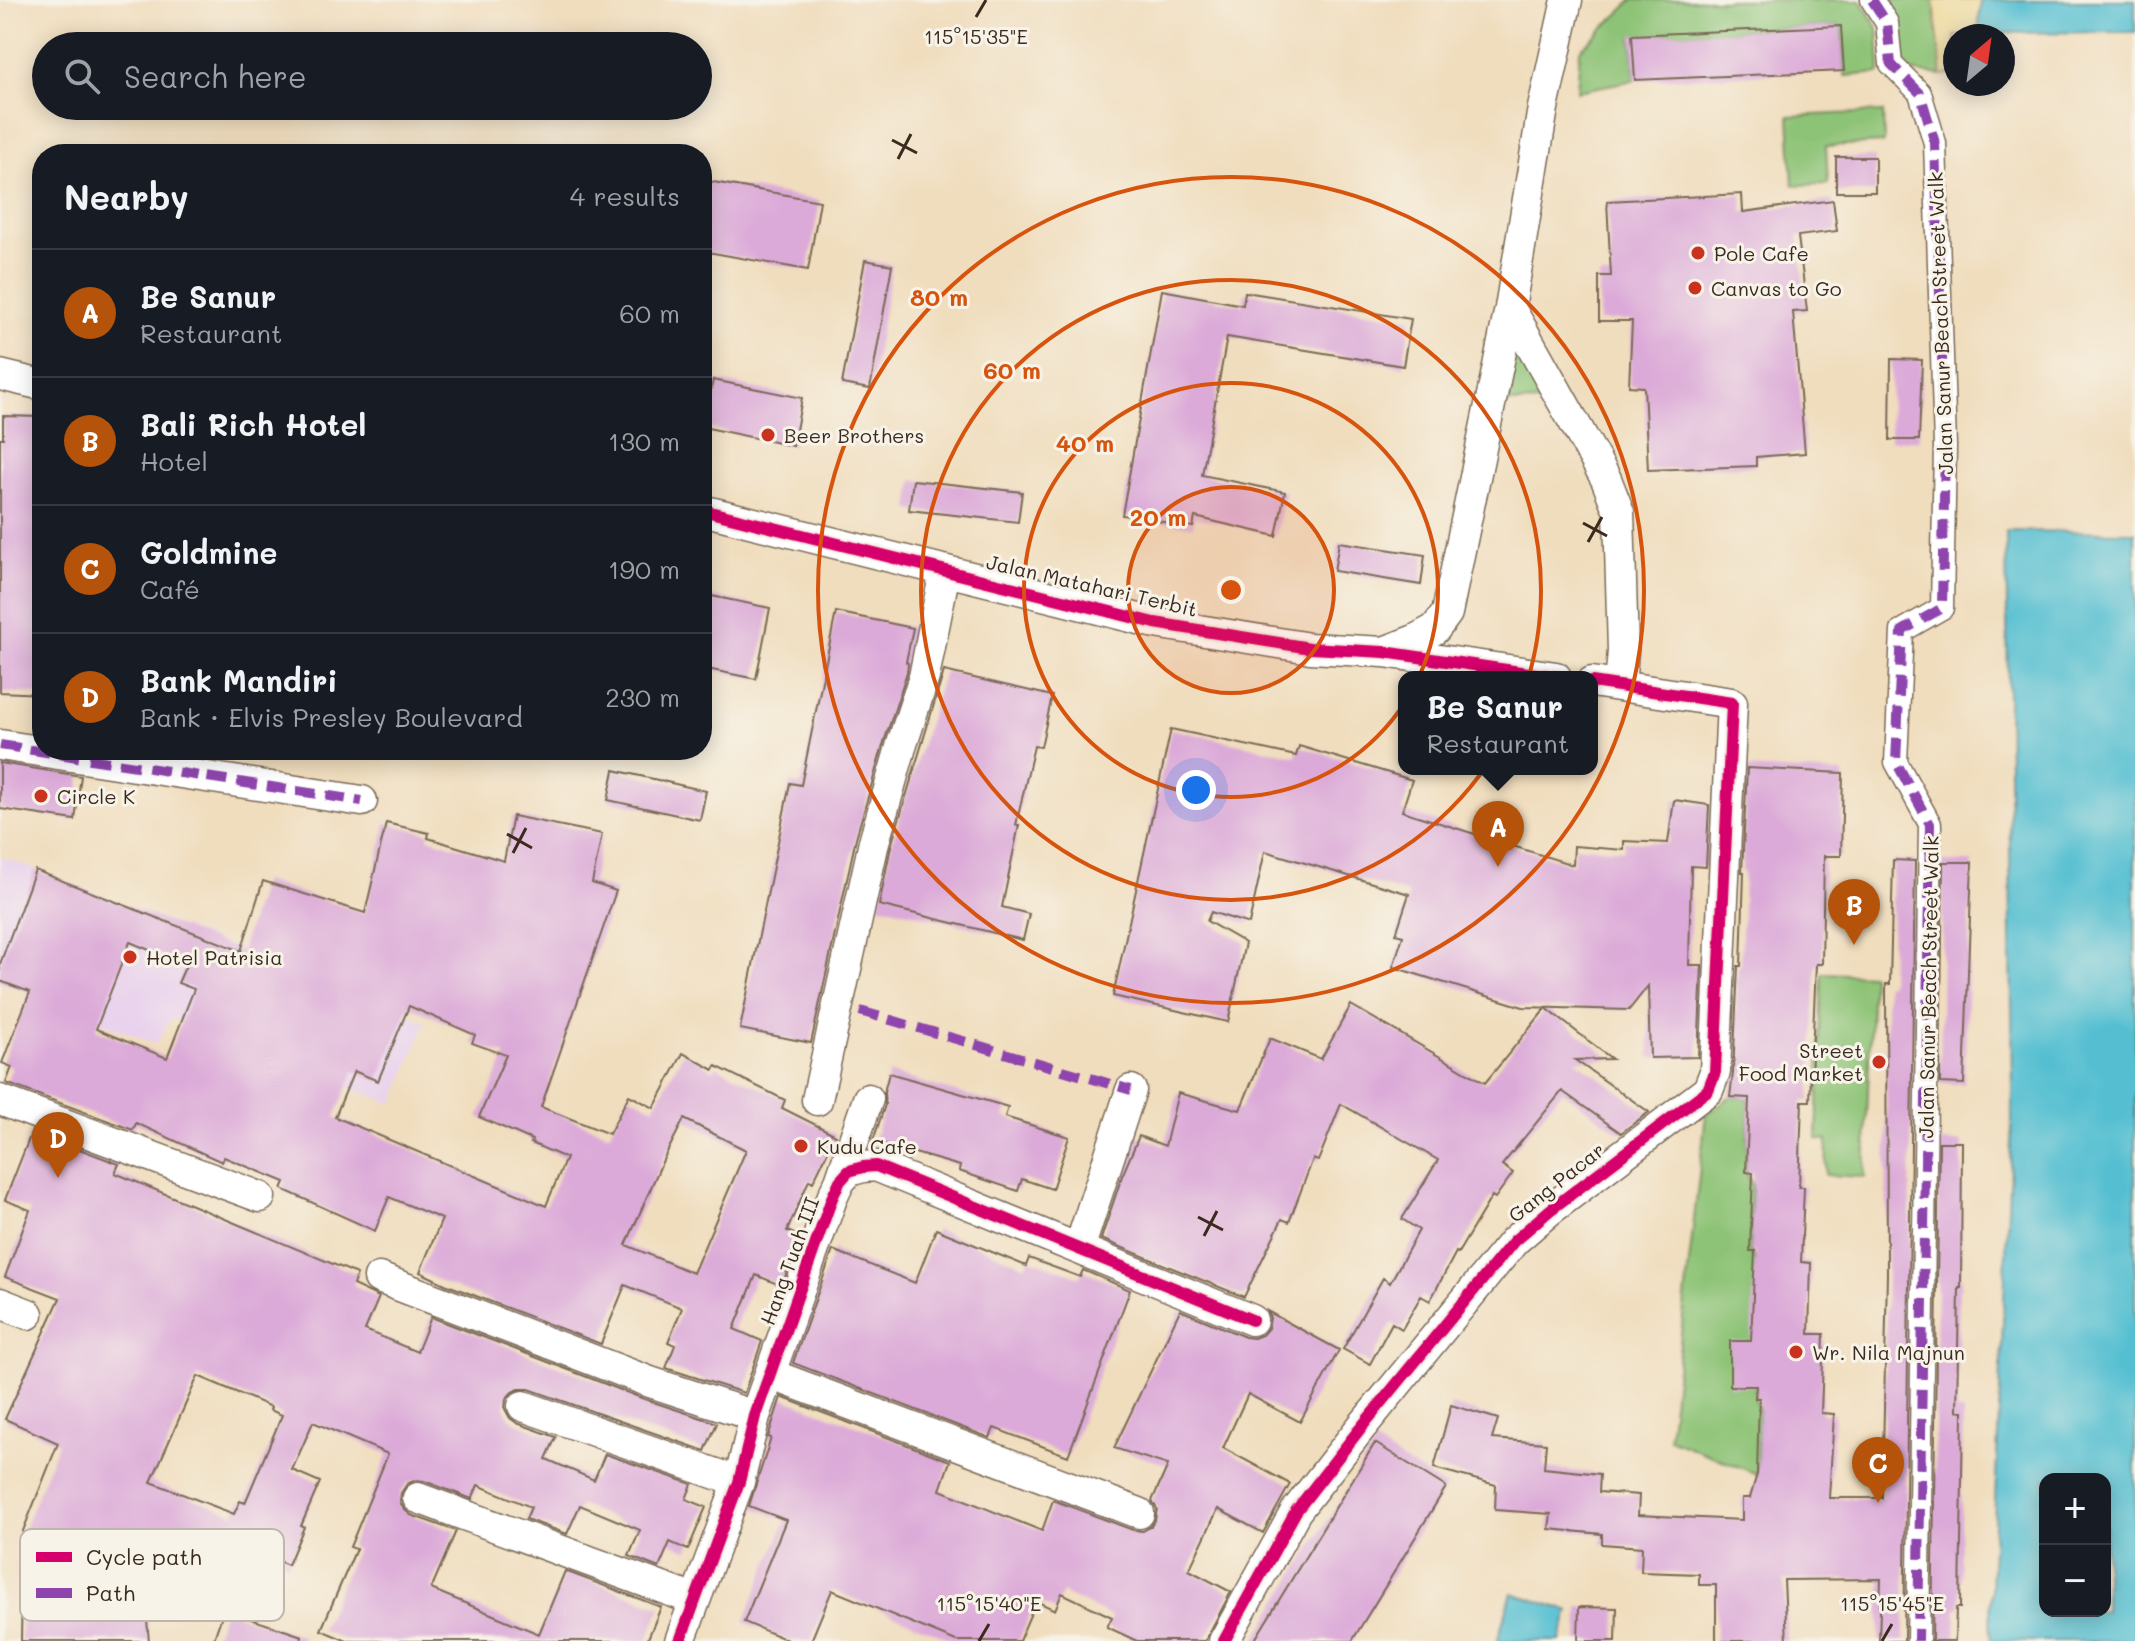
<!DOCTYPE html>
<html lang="en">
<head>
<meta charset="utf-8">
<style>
  :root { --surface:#171b24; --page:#20242c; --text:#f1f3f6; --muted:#9ea1a6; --line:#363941; --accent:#b45309 }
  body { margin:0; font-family:Mali,sans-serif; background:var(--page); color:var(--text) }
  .controls { position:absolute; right:24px; bottom:24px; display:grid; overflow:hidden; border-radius:16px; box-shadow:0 4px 20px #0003 }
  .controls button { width:72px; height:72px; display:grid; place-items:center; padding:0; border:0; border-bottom:2px solid var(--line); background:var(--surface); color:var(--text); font:40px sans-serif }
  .compass { position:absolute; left:1943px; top:24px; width:72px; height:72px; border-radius:50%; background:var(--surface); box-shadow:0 4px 20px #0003; rotate:29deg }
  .you { position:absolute; left:1196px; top:790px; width:28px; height:28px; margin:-20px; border:6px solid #fff; border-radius:50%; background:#1a73e8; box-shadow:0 0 0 12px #1a73e833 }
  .badge { display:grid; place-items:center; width:52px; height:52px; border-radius:50%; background:var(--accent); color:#fff; font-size:26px; font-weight:700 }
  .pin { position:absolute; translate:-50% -66px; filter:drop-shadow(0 2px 4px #0008) }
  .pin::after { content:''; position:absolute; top:42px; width:28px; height:24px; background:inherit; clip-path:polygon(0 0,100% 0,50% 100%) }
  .popup { position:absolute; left:1398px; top:671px; width:200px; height:104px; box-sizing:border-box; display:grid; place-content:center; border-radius:16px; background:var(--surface); filter:drop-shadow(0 2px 6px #0005); font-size:26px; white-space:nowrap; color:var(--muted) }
  .popup b { font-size:30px; color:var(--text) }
  .popup::after { content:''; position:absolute; left:50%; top:100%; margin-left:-16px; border:16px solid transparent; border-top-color:var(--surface) }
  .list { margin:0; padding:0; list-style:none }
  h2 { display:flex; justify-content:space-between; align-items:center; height:104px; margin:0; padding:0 32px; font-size:34px }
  h2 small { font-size:26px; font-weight:400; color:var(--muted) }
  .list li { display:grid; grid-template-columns:52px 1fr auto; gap:24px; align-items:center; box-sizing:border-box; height:128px; padding:0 32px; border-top:2px solid var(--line) }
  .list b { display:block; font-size:30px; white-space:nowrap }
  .list p { margin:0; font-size:26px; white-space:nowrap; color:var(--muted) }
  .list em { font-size:26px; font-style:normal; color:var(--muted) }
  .icon { flex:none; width:44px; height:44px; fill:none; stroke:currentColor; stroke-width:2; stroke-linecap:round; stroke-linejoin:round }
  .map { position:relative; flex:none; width:2135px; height:1641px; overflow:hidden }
  .search { position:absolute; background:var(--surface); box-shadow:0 4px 20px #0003; left:32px; top:32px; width:680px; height:88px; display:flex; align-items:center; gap:20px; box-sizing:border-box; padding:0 28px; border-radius:44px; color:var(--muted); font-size:30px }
  .panel { position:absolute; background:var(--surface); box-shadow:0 4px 20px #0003; left:32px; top:144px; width:680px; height:616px; border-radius:32px }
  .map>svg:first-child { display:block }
</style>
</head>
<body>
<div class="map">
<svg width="2135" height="1641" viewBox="0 0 2135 1641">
  <rect width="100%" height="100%" fill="#f7f3e8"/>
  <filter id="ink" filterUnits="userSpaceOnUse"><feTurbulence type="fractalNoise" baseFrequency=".0125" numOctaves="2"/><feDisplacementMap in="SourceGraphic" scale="16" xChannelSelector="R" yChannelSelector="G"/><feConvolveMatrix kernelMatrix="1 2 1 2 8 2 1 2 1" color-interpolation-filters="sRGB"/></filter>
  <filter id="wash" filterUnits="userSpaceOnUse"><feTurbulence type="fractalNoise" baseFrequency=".006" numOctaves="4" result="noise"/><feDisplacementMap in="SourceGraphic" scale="32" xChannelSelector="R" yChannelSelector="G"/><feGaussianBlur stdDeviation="1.8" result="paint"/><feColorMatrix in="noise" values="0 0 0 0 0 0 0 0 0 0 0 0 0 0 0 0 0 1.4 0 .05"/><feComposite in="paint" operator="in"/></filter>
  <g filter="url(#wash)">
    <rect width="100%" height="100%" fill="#f0ddbd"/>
    <path fill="#e9d2ed" d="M0,856L426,1022L393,1104L171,1018L156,1044L0,981Z"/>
    <path fill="#8dc376" stroke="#64764a" stroke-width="2" d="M1633,0H1860L1878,28L1880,73L1845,76L1841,26L1632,36L1635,80L1577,91L1580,50Z
      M1882,0H1934L1942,75L1904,71L1897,22Z
      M1883,112L1884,143L1826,146L1828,184L1793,185L1789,116Z
      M1512,344L1546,402L1508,403Z
      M1822,973L1872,975L1865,1177L1826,1175L1827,1140L1817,1139Z
      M1730,1097L1748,1098L1749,1104L1746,1172L1752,1185L1750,1251L1755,1260L1758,1331L1755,1398L1759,1413L1757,1474L1669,1439L1706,1114Z"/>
    <path fill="#eeda9e" stroke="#94825e" stroke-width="2" d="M1934,0H1981L1978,36H1955V74L1942,75Z"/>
    <path fill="#55bfd1" stroke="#487478" stroke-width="2" fill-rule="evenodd" d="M1981,0H2135V32L1978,33Z
      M2006,531L2135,532V1641H1991L1990,1614L2013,1096ZM2045,1479H2105V1611H2045Z
      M1512,1593L1569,1611L1560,1641H1497Z"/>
    <g id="blocks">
      <path fill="#dcaad8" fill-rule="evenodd" d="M1841,26L1844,71L1635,80L1632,35Z
        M1836,157H1875V192H1836Z
        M702,180L820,201L808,270L702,251Z
        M1742,194L1743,212L1833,200L1837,231L1798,236L1807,311L1793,312L1805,453L1756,457V466L1648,470L1644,387L1629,386L1632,321H1599V276H1611L1607,201Z
        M865,260L892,265L870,389L842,384Z
        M1162,290L1243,305L1245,292L1411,319L1403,366L1227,337L1202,475L1285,492L1276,536L1195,517L1193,527L1122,515Z
        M1891,359L1922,360L1919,440H1890Z
        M713,380L802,398L793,446L703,427Z
        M3,416L42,417V694L0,692V438H3Z
        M913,480L1022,492L1018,522L909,510Z
        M1339,542L1425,555L1421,585L1334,571Z
        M702,594L770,608L756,679L702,668Z
        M836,612L913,628L906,662L908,663L907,672L884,742L856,838L811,1043L740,1029L790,783L801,785Z
        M944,671L1052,696L1041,747L1034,746L1016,825H1019L1002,907L1029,914L1023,940L879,905L891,846Z
        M1171,729L1296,756L1299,746L1412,780L1402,811L1573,865L1574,846L1624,850V841L1668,843L1674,800L1709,805L1706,867L1691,866L1689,965H1702L1698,1057L1650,1058L1648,986L1629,1010L1523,1007L1393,967L1403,936L1396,934L1409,894L1265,851L1249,924L1211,912L1207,921L1245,943L1228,1022L1113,996Z
        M0,763L81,776L75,820L0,809Z
        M1747,768L1843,773L1841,856H1824L1822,964H1816L1810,1101H1802L1799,1187H1804L1801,1262L1811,1263L1809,1334H1824L1821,1413L1834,1414L1829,1498H1882L1887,1274L1886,984H1890L1893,860L1915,861L1904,1641H1879L1881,1579L1784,1580L1787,1641H1716V1585H1699V1574L1641,1572L1642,1547L1602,1544V1534L1549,1529L1551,1514L1495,1510L1496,1485L1434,1468L1451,1405L1498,1419L1492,1439L1546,1443L1544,1468L1600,1474L1599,1492L1639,1495L1638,1515L1742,1520V1498H1750L1757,1474L1759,1398H1755L1756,1386H1730V1341H1751L1755,1251H1750L1753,1173L1746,1172L1749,1098L1730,1097L1733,1073L1738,966H1741L1744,872H1742Z
        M614,770L706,791L700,820L608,800Z
        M513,816L602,834L592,883L616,891L541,1107L609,1134L629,1095L654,1108L683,1053L714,1070L716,1066L785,1100L782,1108L836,1135L813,1182L809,1180L787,1231L799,1236L782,1286L756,1275L734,1329L762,1341L744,1393L666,1368L675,1345L668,1342L682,1308L625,1285L601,1344L445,1284L420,1272L442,1219L389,1197L375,1231L282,1189L285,1182L224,1157L222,1162L136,1123L133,1130L6,1083L12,1067L2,1063L30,992L0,981V964L35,870L241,951L263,881L365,913L386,823L429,833L428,838L504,861ZM130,942L186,965L178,983L194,989L167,1058L96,1029ZM409,1006L475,1035L472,1043L506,1055L479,1117L532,1140L531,1143L566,1158L546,1206L335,1117L354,1071L378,1081ZM684,1119L746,1150L693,1273L626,1245L663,1160Z
        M1943,862H1972L1964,1084L1940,1083Z
        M1351,1005L1485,1083L1546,1008L1612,1059L1575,1060L1649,1112L1621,1133L1562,1091L1502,1165L1513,1173L1495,1198L1492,1196L1458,1253L1456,1252L1430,1301L1421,1296L1402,1329L1392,1323L1370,1364L1343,1349L1383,1278L1390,1283L1419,1230L1402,1219L1438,1160L1341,1104L1318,1161L1313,1159L1289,1222L1282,1219L1244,1297L1101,1239L1122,1176L1139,1136L1165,1146L1178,1093L1240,1110L1270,1038L1321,1059Z
        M889,1073L1008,1107L1005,1117L1069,1137L1052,1189L1022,1179L1018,1191L959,1171L960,1166L873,1141L885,1105L884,1092Z
        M32,1131L119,1164L115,1173L357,1274L353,1285L379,1297L365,1330L417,1352L431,1317L644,1399L717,1423L705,1451L529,1389H519L512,1392L506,1399L505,1409L510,1418L517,1423L556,1437L546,1459L594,1480L605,1454L692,1484L686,1499L706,1507L688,1550L670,1542L659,1568L629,1556L640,1530L580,1505L567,1534L526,1519L531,1507L478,1485L472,1499L424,1481L416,1480L407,1484L401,1493L400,1502L404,1509L411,1515L456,1531L431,1589L539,1634L565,1571L661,1607L647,1641H347L321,1630L356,1549L350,1547L388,1454L313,1422L292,1470L320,1482L301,1526L304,1527L288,1565L243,1547L223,1599L142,1568L149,1641H21L23,1531L58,1443L5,1419L60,1298L5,1277L30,1210L5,1200ZM198,1376L271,1407L270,1410L282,1415L245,1503L240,1501L234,1514L151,1482Z
        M1939,1142H1962L1961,1288H1959L1957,1411H1963L1960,1608H1956L1955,1641H1932Z
        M936,1229L1026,1266L1029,1258L1080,1277L1083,1270L1130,1290L1068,1456L994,1428L990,1438L793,1363L833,1250L915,1283Z
        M1180,1310L1245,1337L1254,1338L1262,1335L1268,1328L1270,1318L1267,1311L1339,1350L1300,1422L1248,1394L1223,1448L1290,1484L1263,1533L1218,1509L1189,1570L1231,1592L1205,1641H1137L1107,1627L1112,1617L1062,1593L1055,1610L1036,1601L1019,1641H956L832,1590L811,1641H790L744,1622L786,1520L749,1506L771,1438L768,1437L781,1397L950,1461L940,1490L1042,1531L1053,1500L1133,1530L1143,1531L1151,1526L1155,1520L1157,1509L1152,1501L1168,1465L1114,1448Z
        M1375,1443L1446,1487L1352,1641H1254Z
        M1579,1607L1617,1608L1616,1641H1578Z
        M224,1610L302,1636L301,1641H213Z"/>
    </g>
  </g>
  <g filter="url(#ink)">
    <use href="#blocks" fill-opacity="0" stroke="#7a6956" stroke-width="2"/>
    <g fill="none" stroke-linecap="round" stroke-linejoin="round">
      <g stroke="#7a6956" stroke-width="25">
        <path id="pedestrian" d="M1872,0L1887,23L1891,64L1920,93L1935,143L1945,446L1942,608L1902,631L1896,762L1930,824L1918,1641"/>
      </g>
      <g stroke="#7a6956" stroke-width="33">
        <path id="minor" d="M1510,308L1606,479L1619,512L1623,651L1620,686
          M0,375L42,385
          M702,510L1155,623L1310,648L1384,652L1556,677
          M1384,652L1415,640L1435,629L1447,613L1510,308L1543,108L1567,0
          M0,745L362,801
          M0,1100L260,1197
          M817,1100L874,842L901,747L924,677L945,571
          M840,1181L868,1099
          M1079,1249L1131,1090
          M379,1278L650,1382L755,1416
          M0,1303L28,1314
          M770,1374L1139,1513
          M523,1406L739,1482
          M418,1498L695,1600
          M680,1641L739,1482L755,1416L832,1198L840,1181L849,1171L863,1167L876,1166L1252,1320
          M1224,1641L1296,1511L1359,1430L1514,1241L1550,1210L1708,1090L1715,1072L1732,703L1592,682"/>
      </g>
      <use href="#pedestrian" stroke="#fff" stroke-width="22"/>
      <use href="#minor" stroke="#fff" stroke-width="30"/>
      <path stroke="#8e44ad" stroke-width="10" stroke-dasharray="20 10" stroke-linecap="butt" d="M1872,0L1887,23L1891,64L1920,93L1935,143L1945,446L1942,608L1902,631L1896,762L1930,824L1918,1641
        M0,745L362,801
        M860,1011L1131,1090"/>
      <g stroke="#f7f3e8" stroke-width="17">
        <path id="cycleway" d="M702,510L1155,623L1310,648L1384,652L1556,677
          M680,1641L739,1482L755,1416L832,1198L840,1181L849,1171L863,1167L876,1166L1252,1320
          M1224,1641L1296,1511L1359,1430L1514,1241L1550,1210L1708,1090L1715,1072L1732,703L1592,682"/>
      </g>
      <use href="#cycleway" stroke="#d6006c" stroke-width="12"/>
    </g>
  </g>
  <path fill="none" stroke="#3b2a1e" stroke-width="3" d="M976,17L986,0M892,140L917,153M898,159L911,134M1583,523L1607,536M1588,542L1602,517M507,834L532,848M513,853L526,828M1198,1217L1223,1230M1204,1236L1217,1211M979,1641L989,1624M1882,1641L1892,1624"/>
  <circle cx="1231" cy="590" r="103" fill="#d7540e" fill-opacity=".12"/>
  <g fill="none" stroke="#d7540e" stroke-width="4">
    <circle cx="1231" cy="590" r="103"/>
    <circle cx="1231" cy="590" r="207"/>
    <circle cx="1231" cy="590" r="310"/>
    <circle cx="1231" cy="590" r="413"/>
  </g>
  <g fill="#c8321e" stroke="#f7f3e8" stroke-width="3">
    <circle cx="1698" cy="253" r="8"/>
    <circle cx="1695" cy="288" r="8"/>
    <circle cx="768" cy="435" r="8"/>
    <circle cx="41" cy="796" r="8"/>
    <circle cx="130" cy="957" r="8"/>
    <circle cx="1879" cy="1062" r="8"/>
    <circle cx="801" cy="1146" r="8"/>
    <circle cx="1796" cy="1352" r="8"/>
  </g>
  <g text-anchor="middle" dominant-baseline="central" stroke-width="6" stroke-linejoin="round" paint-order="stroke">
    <g font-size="20" fill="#3b2a1e" stroke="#f7f3e8" text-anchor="start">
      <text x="1714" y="253">Pole Cafe</text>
      <text x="1711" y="288">Canvas to Go</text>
      <text x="784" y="435">Beer Brothers</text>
      <text x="57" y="796">Circle K</text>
      <text x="146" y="957">Hotel Patrisia</text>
      <text x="1863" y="1050" text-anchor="end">Street<tspan x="1863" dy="23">Food Market</tspan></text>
      <text x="817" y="1146">Kudu Cafe</text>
      <text x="1812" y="1352">Wr. Nila Majnun</text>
    </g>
    <g font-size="20" fill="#3b2a1e" stroke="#f7f3e8">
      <text transform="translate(1940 323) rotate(-92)">Jalan Sanur Beach Street Walk</text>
      <text transform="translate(1092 585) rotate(13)">Jalan Matahari Terbit</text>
      <text transform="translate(1928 987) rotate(-89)">Jalan Sanur Beach Street Walk</text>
      <text transform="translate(1556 1182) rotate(-38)">Gang Pacar</text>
      <text transform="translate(789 1261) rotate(-70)">Hang Tuah III</text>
    </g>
  </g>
  <rect x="20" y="1529" width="264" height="92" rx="12" fill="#f7f3e8" stroke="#bfb7ab" stroke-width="2"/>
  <rect x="36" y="1552" width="36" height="10" fill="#d6006c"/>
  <rect x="36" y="1588" width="36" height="10" fill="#8e44ad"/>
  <g font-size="22" fill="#3b2a1e">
    <text x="86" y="1565">Cycle path</text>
    <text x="86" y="1601">Path</text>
  </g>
  <g font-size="20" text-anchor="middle" fill="#3b2a1e" stroke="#f7f3e8" stroke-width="6" stroke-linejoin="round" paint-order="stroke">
    <text x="976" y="44">115°15'35"E</text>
    <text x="989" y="1611">115°15'40"E</text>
    <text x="1892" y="1611">115°15'45"E</text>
  </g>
  <circle cx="1231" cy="590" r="12" fill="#d7540e" stroke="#f7f3e8" stroke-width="4"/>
  <g font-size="24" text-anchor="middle" font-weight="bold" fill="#d7540e" stroke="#f7f3e8" stroke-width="6" stroke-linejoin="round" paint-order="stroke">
    <text x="939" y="306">80 m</text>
    <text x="1012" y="379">60 m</text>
    <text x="1085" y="452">40 m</text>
    <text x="1158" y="526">20 m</text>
  </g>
</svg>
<div class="controls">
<button>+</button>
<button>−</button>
</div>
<svg class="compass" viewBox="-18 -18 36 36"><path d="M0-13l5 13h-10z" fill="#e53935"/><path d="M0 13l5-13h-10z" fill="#9ea1a6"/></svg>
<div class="you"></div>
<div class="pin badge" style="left:1498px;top:867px">A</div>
<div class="popup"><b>Be Sanur</b>Restaurant</div>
<div class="pin badge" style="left:1854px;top:945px">B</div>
<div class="pin badge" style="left:1878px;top:1503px">C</div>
<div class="pin badge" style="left:58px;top:1178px">D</div>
<div class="search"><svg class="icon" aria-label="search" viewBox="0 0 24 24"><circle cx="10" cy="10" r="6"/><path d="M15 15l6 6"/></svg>Search here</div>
<section class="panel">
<h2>Nearby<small>4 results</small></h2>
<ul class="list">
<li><span class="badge">A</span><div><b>Be Sanur</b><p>Restaurant</p></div><em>60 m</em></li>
<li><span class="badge">B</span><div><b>Bali Rich Hotel</b><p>Hotel</p></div><em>130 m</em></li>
<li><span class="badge">C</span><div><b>Goldmine</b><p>Café</p></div><em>190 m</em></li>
<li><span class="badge">D</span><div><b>Bank Mandiri</b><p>Bank · Elvis Presley Boulevard</p></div><em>230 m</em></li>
</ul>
</section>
</div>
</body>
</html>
